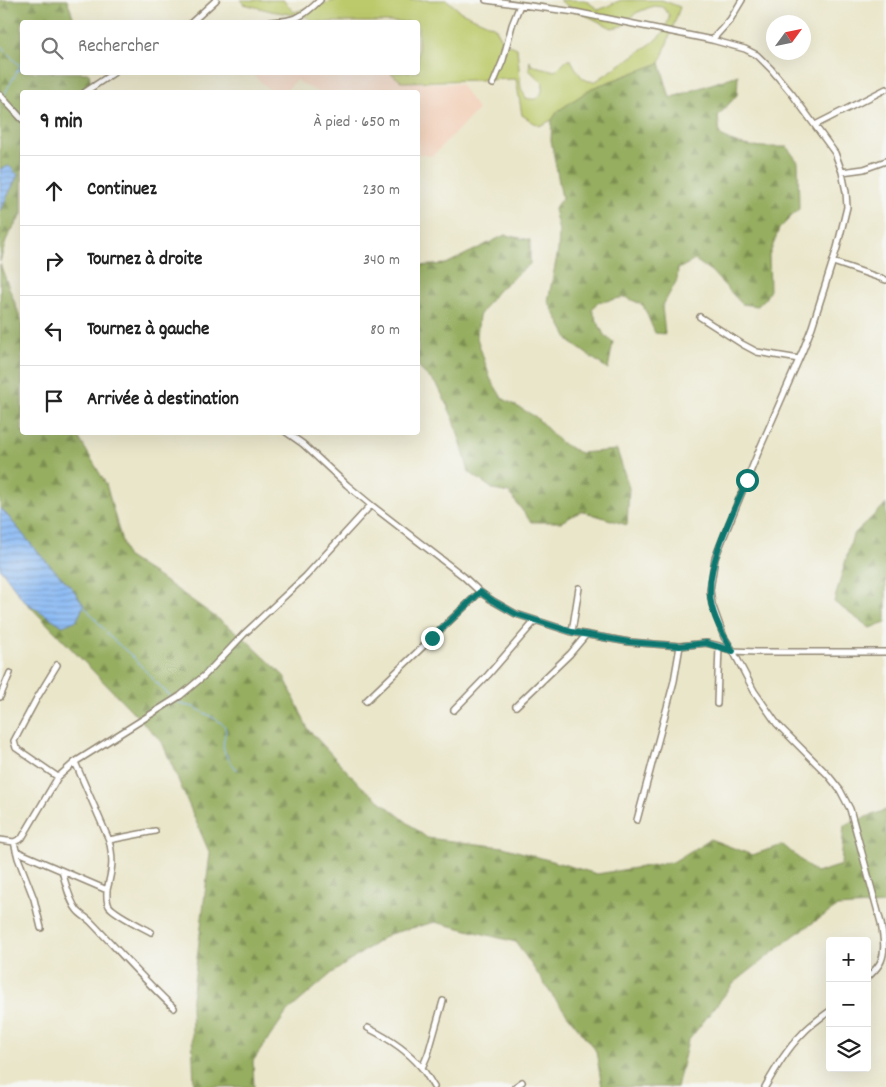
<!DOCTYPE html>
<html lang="fr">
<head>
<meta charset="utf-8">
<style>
  :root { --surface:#fff; --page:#f6f6f6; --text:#222; --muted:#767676; --line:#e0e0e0 }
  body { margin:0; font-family:Dekko,sans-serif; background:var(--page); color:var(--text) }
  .controls { position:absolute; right:15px; bottom:15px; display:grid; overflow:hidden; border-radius:5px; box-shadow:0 5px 20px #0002 }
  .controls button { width:45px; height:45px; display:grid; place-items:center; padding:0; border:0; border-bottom:1px solid var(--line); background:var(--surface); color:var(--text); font:25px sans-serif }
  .compass { position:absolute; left:766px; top:15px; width:45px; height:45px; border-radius:50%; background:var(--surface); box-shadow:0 5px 20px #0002; rotate:57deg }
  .stop { position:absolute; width:15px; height:15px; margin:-11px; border:4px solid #0f766e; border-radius:50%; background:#fff }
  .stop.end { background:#0f766e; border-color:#fff; box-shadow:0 1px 5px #0008 }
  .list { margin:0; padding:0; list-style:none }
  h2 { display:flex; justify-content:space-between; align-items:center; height:65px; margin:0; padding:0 20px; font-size:21px }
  h2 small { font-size:16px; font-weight:400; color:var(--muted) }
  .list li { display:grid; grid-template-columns:32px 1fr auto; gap:15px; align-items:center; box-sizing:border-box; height:70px; padding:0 20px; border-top:1px solid var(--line) }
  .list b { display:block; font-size:19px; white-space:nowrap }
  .list em { font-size:16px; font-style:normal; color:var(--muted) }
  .icon { flex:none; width:28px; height:28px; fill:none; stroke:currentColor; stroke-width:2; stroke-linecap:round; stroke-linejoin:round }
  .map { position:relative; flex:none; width:886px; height:1087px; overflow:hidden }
  .search { position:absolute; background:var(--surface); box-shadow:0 5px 20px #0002; left:20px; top:20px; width:400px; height:55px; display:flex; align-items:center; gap:12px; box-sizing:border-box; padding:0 18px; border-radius:5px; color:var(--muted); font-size:19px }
  .panel { position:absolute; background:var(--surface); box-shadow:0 5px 20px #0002; left:20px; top:90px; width:400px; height:345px; border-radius:5px }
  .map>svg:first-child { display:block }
</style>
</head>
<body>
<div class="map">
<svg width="886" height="1087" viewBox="0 0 886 1087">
  <defs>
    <pattern id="forest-firs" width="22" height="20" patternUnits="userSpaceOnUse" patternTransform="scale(1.25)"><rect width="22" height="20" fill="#96ae60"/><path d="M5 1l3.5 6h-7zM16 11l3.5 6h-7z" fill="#7c8e4f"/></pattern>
    <pattern id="water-rules" width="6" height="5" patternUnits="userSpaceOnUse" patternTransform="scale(1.25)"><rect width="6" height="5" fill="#89b9f4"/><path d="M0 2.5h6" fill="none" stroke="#7197c5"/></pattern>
  </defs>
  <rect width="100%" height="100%" fill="#f6f6f2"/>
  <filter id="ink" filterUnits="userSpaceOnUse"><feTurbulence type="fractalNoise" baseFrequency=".02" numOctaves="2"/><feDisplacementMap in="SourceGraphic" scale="10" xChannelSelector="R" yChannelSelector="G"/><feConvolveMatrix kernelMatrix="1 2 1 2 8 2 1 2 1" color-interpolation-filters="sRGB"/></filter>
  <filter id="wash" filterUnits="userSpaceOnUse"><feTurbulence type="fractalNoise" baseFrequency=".0096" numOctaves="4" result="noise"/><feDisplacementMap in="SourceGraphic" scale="20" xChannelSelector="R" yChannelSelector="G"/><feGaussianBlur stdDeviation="1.12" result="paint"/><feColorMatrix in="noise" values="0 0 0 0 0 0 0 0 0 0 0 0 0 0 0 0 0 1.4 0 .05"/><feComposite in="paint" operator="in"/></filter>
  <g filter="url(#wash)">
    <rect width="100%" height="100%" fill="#eae6ca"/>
    <path fill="#f3d4bf" d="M251,73H391L402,82L460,84L478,110L432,156L418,154V92H318L296,80L285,92H272Z"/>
    <path fill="#bdca6c" stroke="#7c7a45" d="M241,0H283L294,12L337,0H447L461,12L495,27L503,42L517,48L521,88L526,98C540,102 542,95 543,83L529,70L530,60L531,65L555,71L566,60H571C577,70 582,84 596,81L652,43L663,33L669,19V15L663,7L653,6L636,13L622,26L612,28L569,7L559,0H585L599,10L621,0H662L680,7L660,63L592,88L558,111L552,120L539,126L522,115L516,79L402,82L391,73L418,72V22H313L307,17L271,11L244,4Z"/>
    <path fill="url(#forest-firs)" stroke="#686c3f" d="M0,0H67L75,22H22V72L89,73L92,92H22V214L7,238L0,262V211L18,175L9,166L0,169Z
      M660,63L670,98L738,75L737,95L718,116L720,135C739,149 765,147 787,147L798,162L799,209L779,229L769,256L770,290L765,299L758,306L742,304L711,271L695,260L678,269L677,280L662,307L665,334L655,333L643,305L625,297L597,303L592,310L604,335L613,342L608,369L570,342L548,301L558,251L559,231L554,209L562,198L551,140L552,120L558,111L592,88Z
      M505,235L530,240V264L496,292L479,316L477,338L490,378L502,398L536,417L560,442L580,453L617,450L629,488L627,525L582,511L561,522H531L509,493L494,490L469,472L454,420L438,386L422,371L418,365V266L446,264Z
      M0,264L22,322V432L76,433L106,484L126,556L172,586L242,636L284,676L308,729L361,786L427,838L503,847L597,874L673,862L710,839L752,855L783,845L816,873L841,865L844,825L886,810V904L837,907L796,934L734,983L688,1041L677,1087H602L596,1051L552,995L516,942L435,922L389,934L332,973L287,1012L253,1061L254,1087H194L191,1006L210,854L162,742L21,597L63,626L72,588L42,557L0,507Z
      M886,504V623L870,628L834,602L853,535Z"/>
    <path fill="url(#water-rules)" stroke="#627289" d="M9,166L18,175L0,211V169Z
      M0,507L42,557L72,588L84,605L77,620L63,626L24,601L0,568Z"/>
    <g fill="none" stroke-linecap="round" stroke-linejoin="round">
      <path stroke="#89b9f4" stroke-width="1" d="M0,45L20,66L4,95
        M84,607L86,608L110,637L132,656L153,679L173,699
        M176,701L184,705L194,707L217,720L224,725L226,731C220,751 225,754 237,770"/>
    </g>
  </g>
  <g filter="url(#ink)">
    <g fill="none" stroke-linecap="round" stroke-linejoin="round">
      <g stroke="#928874" stroke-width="8">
        <path id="minor" d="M486,0L575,12L712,40L745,49L757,55L771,69L792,94L835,153L842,172L846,192L847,207L837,248L812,327L803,350L760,448L715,558L710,590L712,604L724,637L733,651L754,691L777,724L828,775L840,790L850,809L881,923C883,936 886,950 881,961C878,968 872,973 867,978
          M192,22L216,0
          M271,22C295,21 303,17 320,0
          M712,40L730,20L742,0
          M493,84L503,60L512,25L520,5
          M85,92L115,72
          M0,95L22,119
          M815,125L886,89
          M842,172L864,169L886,161
          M833,262L886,280
          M700,317L742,344L757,352L799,359
          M286,432L303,444L347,485L371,505L463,576L480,592L493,601L516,614L572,632L629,642L680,646L706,643L719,646L733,651L756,652H886
          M572,632L579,588
          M57,665L37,698L14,741L16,748L58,777
          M0,697L10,673
          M366,701L480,592
          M717,704L719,646
          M516,706L570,654L586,635
          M454,710L488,675L535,621
          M75,762L109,840C114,861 112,870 107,890
          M637,820L674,681L680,646
          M0,840L14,842L22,838L58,777L75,762L180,696L205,675L244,634L306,576L371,505
          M109,840L155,831
          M14,842L18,858L34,899L41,928
          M16,851L107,890C107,895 106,901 109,906C115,914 142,927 151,932
          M62,871C66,884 69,900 77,910C81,915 87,918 91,922C119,951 145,981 174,1008
          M368,1028C388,1038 407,1050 421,1067C426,1073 430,1081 434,1087
          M422,1068L428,1054L443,1001
          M515,1087L522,1082
          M765,1087C776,1068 787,1049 802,1034C810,1025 820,1018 830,1011"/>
      </g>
      <use href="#minor" stroke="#fff" stroke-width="5"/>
    </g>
  </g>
  <g fill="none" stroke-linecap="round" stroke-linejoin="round" filter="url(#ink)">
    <path stroke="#0f766e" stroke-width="6" d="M432,638L480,592L493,601L516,614L572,632L629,642L680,646L706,643L733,651C722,634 709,610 710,590C710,557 734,511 747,480"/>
  </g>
</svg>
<div class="controls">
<button>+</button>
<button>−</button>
<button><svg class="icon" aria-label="layers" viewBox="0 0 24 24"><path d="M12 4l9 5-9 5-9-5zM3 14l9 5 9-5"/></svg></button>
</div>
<svg class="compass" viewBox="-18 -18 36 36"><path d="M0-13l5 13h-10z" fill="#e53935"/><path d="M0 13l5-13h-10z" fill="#767676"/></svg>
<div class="stop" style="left:747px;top:480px"></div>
<div class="stop end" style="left:432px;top:638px"></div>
<div class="search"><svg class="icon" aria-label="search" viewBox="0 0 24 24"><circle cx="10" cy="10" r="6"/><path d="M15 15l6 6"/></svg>Rechercher</div>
<section class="panel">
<h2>9 min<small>À pied · 650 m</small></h2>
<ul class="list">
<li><svg class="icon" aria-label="ahead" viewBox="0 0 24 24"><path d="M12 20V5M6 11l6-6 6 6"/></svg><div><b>Continuez</b></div><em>230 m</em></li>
<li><svg class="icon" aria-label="right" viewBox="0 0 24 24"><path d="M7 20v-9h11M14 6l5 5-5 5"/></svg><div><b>Tournez à droite</b></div><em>340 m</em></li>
<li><svg class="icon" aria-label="left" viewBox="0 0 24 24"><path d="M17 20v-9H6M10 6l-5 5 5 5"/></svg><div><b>Tournez à gauche</b></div><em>80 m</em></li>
<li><svg class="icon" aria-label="arrive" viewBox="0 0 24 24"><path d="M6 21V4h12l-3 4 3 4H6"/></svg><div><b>Arrivée à destination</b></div></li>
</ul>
</section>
</div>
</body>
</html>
